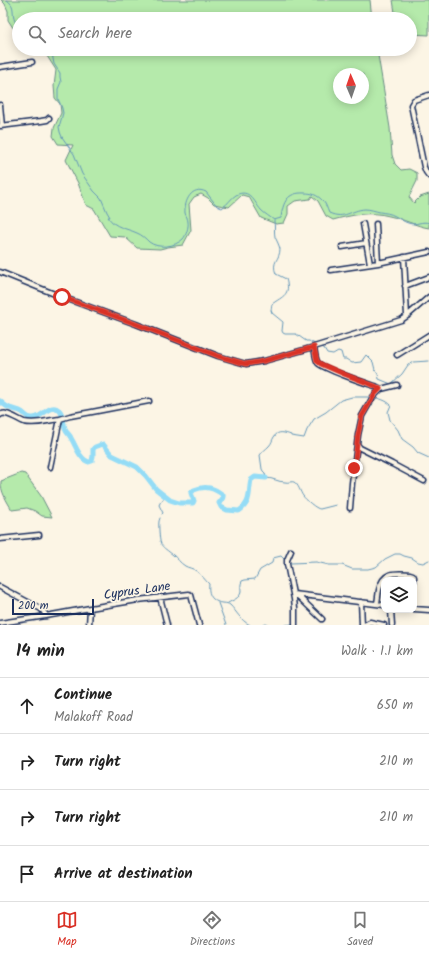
<!DOCTYPE html>
<html lang="en">
<head>
<meta charset="utf-8">
<style>
  :root { --surface:#fff; --page:#f6f6f6; --text:#222; --muted:#767676; --line:#e0e0e0; --accent:#d93025 }
  body { margin:0; font-family:Kalam,sans-serif; background:var(--page); color:var(--text) }
  .controls { position:absolute; right:12px; bottom:12px; display:grid; overflow:hidden; border-radius:8px; box-shadow:0 2px 10px #0003 }
  .controls button { width:36px; height:36px; display:grid; place-items:center; padding:0; border:0; border-bottom:1px solid var(--line); background:var(--surface); color:var(--text); font:20px sans-serif }
  .compass { position:absolute; left:333px; top:68px; width:36px; height:36px; border-radius:50%; background:var(--surface); box-shadow:0 2px 10px #0003; rotate:358deg }
  .scale { position:absolute; left:12px; bottom:10px; width:82px; box-sizing:border-box; padding-left:4px; border:2px solid #1b2f5e; border-top:0; font-size:11px; line-height:14px; white-space:nowrap; color:#1b2f5e; -webkit-text-stroke:3px #fcf5e5; paint-order:stroke }
  .stop { position:absolute; width:12px; height:12px; margin:-9px; border:3px solid #d93025; border-radius:50%; background:#fff }
  .stop.end { background:#d93025; border-color:#fff; box-shadow:0 1px 4px #0008 }
  .list { margin:0; padding:0; list-style:none }
  h2 { display:flex; justify-content:space-between; align-items:center; height:52px; margin:0; padding:0 16px; font-size:17px }
  h2 small { font-size:13px; font-weight:400; color:var(--muted) }
  .list li { display:grid; grid-template-columns:26px 1fr auto; gap:12px; align-items:center; box-sizing:border-box; height:56px; padding:0 16px; border-top:1px solid var(--line) }
  .list b { display:block; font-size:15px; white-space:nowrap }
  .list p { margin:0; font-size:13px; white-space:nowrap; color:var(--muted) }
  .list em { font-size:13px; font-style:normal; color:var(--muted) }
  .icon { flex:none; width:22px; height:22px; fill:none; stroke:currentColor; stroke-width:2; stroke-linecap:round; stroke-linejoin:round }
  .map { position:relative; flex:none; width:429px; height:625px; overflow:hidden }
  .search { position:absolute; background:var(--surface); box-shadow:0 2px 10px #0003; left:12px; right:12px; top:12px; height:44px; display:flex; align-items:center; gap:10px; box-sizing:border-box; padding:0 14px; border-radius:22px; color:var(--muted); font-size:15px }
  .sheet { height:276px; background:var(--surface) }
  nav { display:flex; justify-content:space-around; align-items:center; box-sizing:border-box; height:56px; border-top:1px solid var(--line); background:var(--surface); font-size:11px; color:var(--muted) }
  nav a { display:grid; justify-items:center; gap:2px }
  nav .on { color:var(--accent) }
  .map>svg:first-child { display:block }
</style>
</head>
<body>
<div class="map">
<svg width="429" height="625" viewBox="0 0 429 625">
  <rect width="100%" height="100%" fill="#fcf5e5"/>
  <filter id="ink" filterUnits="userSpaceOnUse"><feTurbulence type="fractalNoise" baseFrequency=".025" numOctaves="2"/><feDisplacementMap in="SourceGraphic" scale="8" xChannelSelector="R" yChannelSelector="G"/><feConvolveMatrix kernelMatrix="1 2 1 2 8 2 1 2 1" color-interpolation-filters="sRGB"/></filter>
  <g filter="url(#ink)">
    <path fill="#b5eaab" stroke="#688c84" fill-rule="evenodd" d="M1,0H370L372,19H19V36L17,34L8,20V11L5,4Z
      M393,0H429V35L410,34V19H396Z
      M47,49H377L390,128L392,155L395,164L401,170L409,169L417,173V181L409,197L414,203L420,197L429,194V228C416,226 403,219 389,216C371,211 351,215 333,220L326,216L318,201L312,196L310,199L295,201L288,206V214L284,223L276,224L261,218L249,197L242,195L229,207L214,204L208,198L201,194L194,197L189,204L191,230L183,245L168,247L160,249L137,248L125,237L110,236L94,209L86,205L78,183L66,160L73,145L58,144L53,136L54,128L61,113L60,104L55,98L54,86L56,70L47,56ZM339,74H363V98H339Z
      M21,473L25,474L41,496L52,517L42,516L35,511L27,508L12,510C7,501 0,491 1,481Z"/>
    <g fill="none" stroke-linecap="round" stroke-linejoin="round">
      <path stroke="#6497b9" stroke-width="1" d="M7,0C15,6 12,9 14,18C14,21 17,24 19,26
        M52,49L53,59L54,64L60,73V77L61,82L58,89V99L62,108L63,113L59,127L60,132L62,137L74,154L82,174L94,191L101,198L107,212L110,217H108C115,228 126,228 137,233C142,235 145,238 149,242C158,249 175,247 183,239C186,236 189,226 188,222C188,219 186,216 185,213C184,201 192,185 206,192L217,206L222,208C228,204 231,198 236,195C250,188 254,202 261,210C265,214 270,217 274,220L281,218C283,202 287,192 305,193C312,193 317,195 322,200C326,203 327,209 329,213C345,220 350,210 365,209C370,209 375,211 380,212C385,213 390,213 395,216C399,218 404,222 408,223C416,226 422,220 429,223
        M274,221C275,226 274,232 275,237C277,241 279,245 280,249C280,260 271,261 276,274L286,279C291,295 283,296 272,304L271,310L272,313L283,322L282,331L283,333L285,334H296L306,341H309L317,345
        M321,347L324,348L327,353L333,354L338,351L341,352L343,359H346L352,363L361,362L366,355L373,362L375,370L378,374L379,379L391,384L402,374L408,365L413,362L429,361
        M374,397C380,399 386,400 391,405L388,412L390,420L398,430L402,439L413,447L418,453L429,458
        M336,505L320,509C316,509 305,499 303,496C300,492 299,485 294,482C292,481 288,483 285,482C278,482 273,478 266,478L265,473L263,471L262,469L260,455C263,451 266,449 269,446C272,443 272,440 274,437C278,430 285,433 291,435V436L304,438L307,430L314,419L326,412L341,400L352,397H371
        M162,514L163,513L159,505L161,501L166,497
        M160,518C158,522 159,526 159,530C160,548 161,545 173,555C177,558 180,563 185,566C188,568 193,568 196,571C201,574 205,580 209,584C208,592 210,599 218,602C222,604 226,602 230,605C237,612 240,620 250,625
        M288,562L291,563L316,562L329,565H342L352,569H368L376,567L385,559L395,554H400L404,556L412,558L418,562L423,563L429,560
        M218,603L226,625
        M228,603C233,600 240,598 241,592C241,588 240,585 242,581L245,580L255,579L260,570L272,563L273,558L281,556L285,560
        M263,625L266,624L268,625
        M285,625L293,624"/>
      <path stroke="#94dcf6" stroke-width="5" d="M0,401C3,404 8,408 13,409C16,410 19,410 22,412C25,414 27,418 32,418C42,419 50,402 59,410C64,414 63,425 66,431C67,433 70,435 71,438C76,446 80,460 89,462L92,461L93,456V449L95,447L103,444L112,455L137,467L146,476L156,489L170,500L179,503H193L194,501L191,493L194,490C206,485 214,488 223,495C224,499 221,500 219,503L221,507L227,510L239,511C252,502 248,492 251,480L255,477L266,478"/>
      <g stroke="#1b2f5e" stroke-width="7">
        <path id="minor" d="M0,67L32,62
          M429,95L414,100L411,105L424,167L426,172L429,176
          M0,105L2,126
          M0,126L41,121L47,120L49,118
          M363,224L370,264
          M376,224L378,263
          M342,247L366,243
          M404,257L407,316
          M331,270L378,263L429,252
          M0,272L62,297L136,324L218,356L246,364L264,361L314,347L401,320L407,316L429,297
          M405,286L429,277
          M314,347C315,352 315,359 318,363C324,369 365,383 375,386L381,389L397,385
          M397,355L429,335
          M381,389L373,397L362,416L358,435L357,444L360,448L392,464L424,481
          M0,415C1,414 5,413 6,414C12,415 19,420 24,422C38,425 47,420 60,419
          M50,467L60,419L70,416L92,412L149,401
          M350,508L352,483L357,444
          M0,539L39,535
          M291,551L287,560V564L294,599L295,608V625
          M0,587L41,609L44,612L46,616
          M294,594L384,605
          M296,595L300,598L322,619
          M160,597L167,625
          M361,602L362,625
          M377,603C378,599 378,595 379,590C383,571 395,573 410,574L413,575L414,577V582
          M414,609L429,610
          M391,610L392,625
          M0,623L46,616L90,608L138,600L189,594L191,595L199,625
          M89,625L90,608
          M364,625L370,622L384,625"/>
      </g>
      <use href="#minor" stroke="#fcf5e5" stroke-width="4"/>
    </g>
  </g>
  <g fill="none" stroke-linecap="round" stroke-linejoin="round" filter="url(#ink)">
    <path stroke="#d93025" stroke-width="5" d="M62,297L136,324L218,356L246,364L264,361L314,347L317,361L321,364L344,374L375,386L380,389L375,394L362,416L358,435L354,468"/>
  </g>
  <g text-anchor="middle" dominant-baseline="central" stroke-width="4" stroke-linejoin="round" paint-order="stroke">
    <g font-size="13" fill="#1b2f5e" stroke="#fcf5e5">
      <text transform="translate(137 591) rotate(-8)">Cyprus Lane</text>
    </g>
  </g>
</svg>
<div class="controls">
<button><svg class="icon" aria-label="layers" viewBox="0 0 24 24"><path d="M12 4l9 5-9 5-9-5zM3 14l9 5 9-5"/></svg></button>
</div>
<svg class="compass" viewBox="-18 -18 36 36"><path d="M0-13l5 13h-10z" fill="#e53935"/><path d="M0 13l5-13h-10z" fill="#767676"/></svg>
<div class="scale">200 m</div>
<div class="stop" style="left:62px;top:297px"></div>
<div class="stop end" style="left:354px;top:468px"></div>
<div class="search"><svg class="icon" aria-label="search" viewBox="0 0 24 24"><circle cx="10" cy="10" r="6"/><path d="M15 15l6 6"/></svg>Search here</div>
</div>
<section class="sheet">
<h2>14 min<small>Walk · 1.1 km</small></h2>
<ul class="list">
<li><svg class="icon" aria-label="ahead" viewBox="0 0 24 24"><path d="M12 20V5M6 11l6-6 6 6"/></svg><div><b>Continue</b><p>Malakoff Road</p></div><em>650 m</em></li>
<li><svg class="icon" aria-label="right" viewBox="0 0 24 24"><path d="M7 20v-9h11M14 6l5 5-5 5"/></svg><div><b>Turn right</b></div><em>210 m</em></li>
<li><svg class="icon" aria-label="right" viewBox="0 0 24 24"><path d="M7 20v-9h11M14 6l5 5-5 5"/></svg><div><b>Turn right</b></div><em>210 m</em></li>
<li><svg class="icon" aria-label="arrive" viewBox="0 0 24 24"><path d="M6 21V4h12l-3 4 3 4H6"/></svg><div><b>Arrive at destination</b></div></li>
</ul>
</section>
<nav>
<a class="on"><svg class="icon" aria-label="map" viewBox="0 0 24 24"><path d="M3 6l6-2 6 2 6-2v14l-6 2-6-2-6 2zM9 4v14M15 6v14"/></svg>Map</a>
<a><svg class="icon" aria-label="directions" viewBox="0 0 24 24"><path d="M12 3l9 9-9 9-9-9zM9 14v-3h6M13 9l2 2-2 2"/></svg>Directions</a>
<a><svg class="icon" aria-label="saved" viewBox="0 0 24 24"><path d="M7 4h10v16l-5-4-5 4z"/></svg>Saved</a>
</nav>
</body>
</html>
